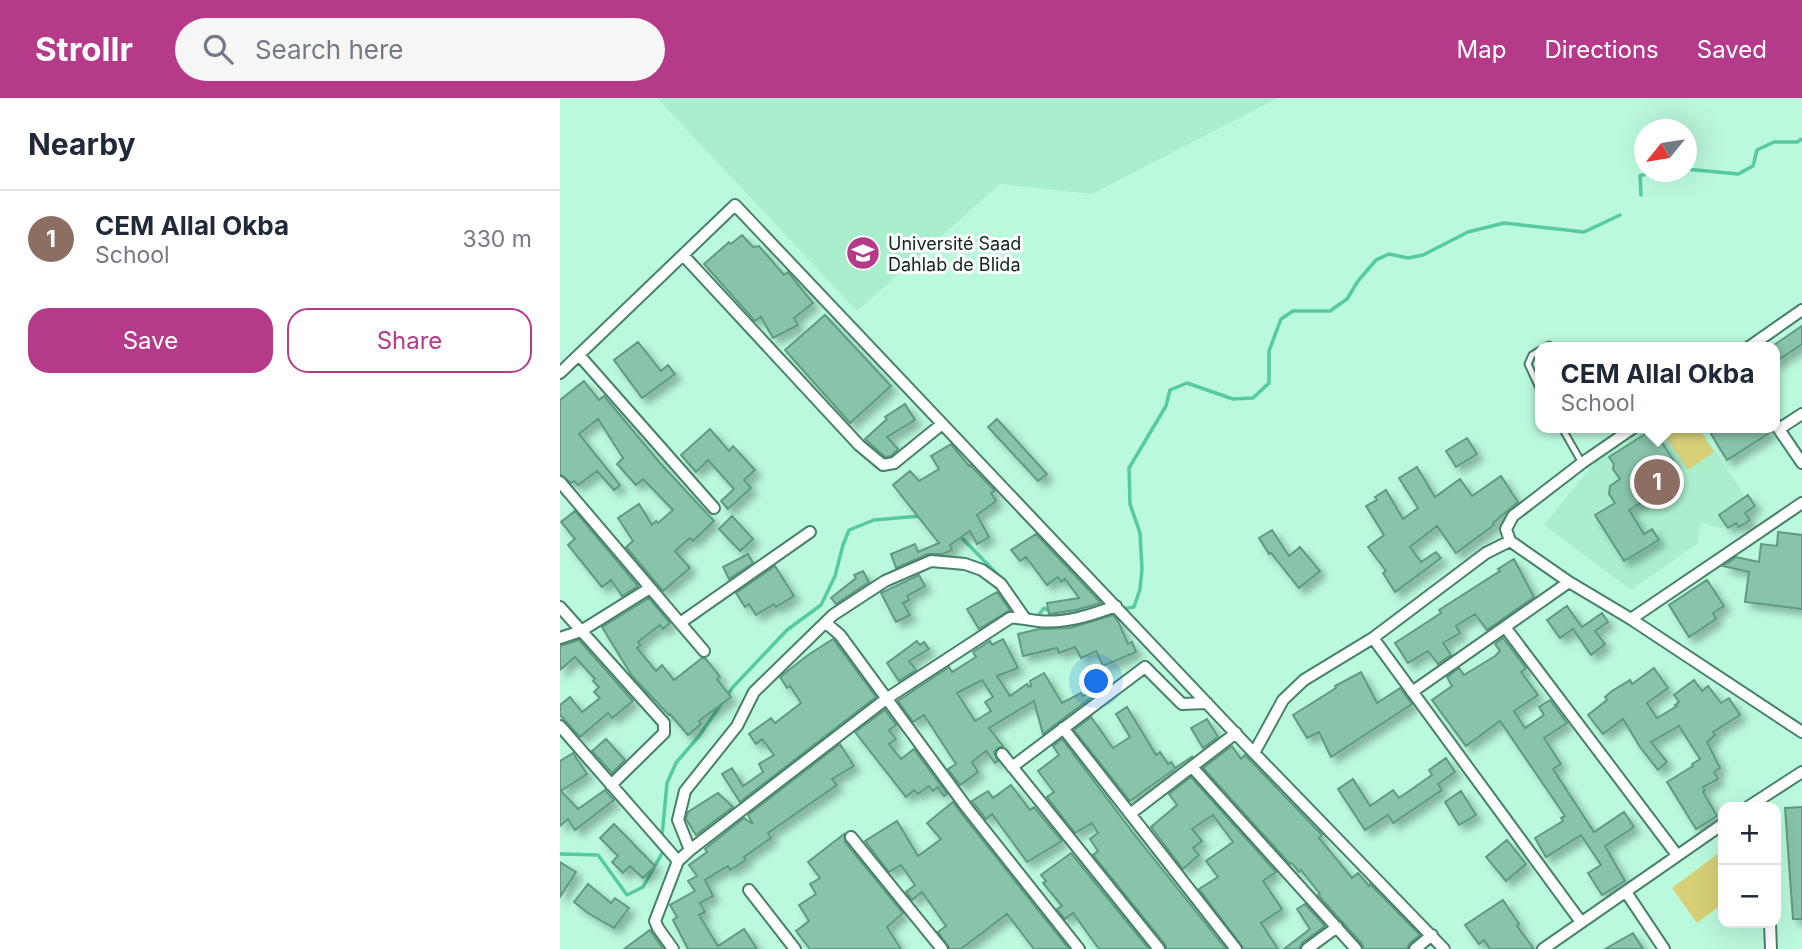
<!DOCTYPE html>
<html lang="en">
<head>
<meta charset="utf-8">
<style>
  :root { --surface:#fff; --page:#f6f6f7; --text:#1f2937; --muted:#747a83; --line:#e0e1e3; --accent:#b63a8a }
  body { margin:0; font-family:Inter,sans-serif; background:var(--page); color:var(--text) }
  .controls { position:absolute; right:21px; bottom:21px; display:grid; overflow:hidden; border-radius:14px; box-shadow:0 7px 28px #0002 }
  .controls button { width:63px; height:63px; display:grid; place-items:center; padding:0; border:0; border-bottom:2px solid var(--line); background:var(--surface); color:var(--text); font:35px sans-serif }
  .compass { position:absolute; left:1074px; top:21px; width:63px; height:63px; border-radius:50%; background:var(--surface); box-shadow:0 7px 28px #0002; rotate:240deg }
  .you { position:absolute; left:537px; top:584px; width:24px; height:24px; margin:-18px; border:5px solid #fff; border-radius:50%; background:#1a73e8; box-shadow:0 0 0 10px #1a73e833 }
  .badge { display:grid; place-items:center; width:46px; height:46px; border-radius:50%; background:var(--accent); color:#fff; font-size:23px; font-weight:700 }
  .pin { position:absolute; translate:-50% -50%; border:4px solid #fff; box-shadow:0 2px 7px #0006 }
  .popup { position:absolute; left:975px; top:244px; width:245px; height:91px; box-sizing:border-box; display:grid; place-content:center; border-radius:14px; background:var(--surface); filter:drop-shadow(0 2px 5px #0005); font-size:23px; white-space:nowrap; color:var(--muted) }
  .popup b { font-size:26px; color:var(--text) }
  .popup::after { content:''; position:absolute; left:50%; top:100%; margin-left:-14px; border:14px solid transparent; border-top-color:var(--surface) }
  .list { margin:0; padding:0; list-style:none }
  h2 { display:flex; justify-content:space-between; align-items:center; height:91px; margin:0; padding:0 28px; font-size:30px }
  h2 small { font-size:23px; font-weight:400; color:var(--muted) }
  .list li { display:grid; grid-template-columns:46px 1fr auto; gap:21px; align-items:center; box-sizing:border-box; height:98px; padding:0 28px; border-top:2px solid var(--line) }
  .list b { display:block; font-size:26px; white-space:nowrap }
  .list p { margin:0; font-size:23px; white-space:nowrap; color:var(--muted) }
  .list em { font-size:23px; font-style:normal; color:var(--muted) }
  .actions { display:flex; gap:14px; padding:21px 28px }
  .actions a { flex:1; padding:16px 0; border:2px solid var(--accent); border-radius:21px; text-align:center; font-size:24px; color:var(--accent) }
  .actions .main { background:var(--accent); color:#fff }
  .icon { flex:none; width:38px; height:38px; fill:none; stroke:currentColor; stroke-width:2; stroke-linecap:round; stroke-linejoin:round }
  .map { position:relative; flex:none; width:1242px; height:851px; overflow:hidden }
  header { display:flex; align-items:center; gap:42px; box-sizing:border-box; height:98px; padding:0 35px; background:var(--accent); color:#fff }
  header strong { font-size:33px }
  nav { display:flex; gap:38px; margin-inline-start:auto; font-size:24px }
  .search { width:490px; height:63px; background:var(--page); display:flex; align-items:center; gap:18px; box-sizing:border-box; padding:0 24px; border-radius:38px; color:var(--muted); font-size:26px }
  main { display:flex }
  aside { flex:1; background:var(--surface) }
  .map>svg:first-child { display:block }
</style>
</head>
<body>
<header>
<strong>Strollr</strong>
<div class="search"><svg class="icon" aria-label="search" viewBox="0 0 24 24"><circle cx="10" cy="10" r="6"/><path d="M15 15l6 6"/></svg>Search here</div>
<nav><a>Map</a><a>Directions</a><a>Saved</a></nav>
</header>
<main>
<aside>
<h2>Nearby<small></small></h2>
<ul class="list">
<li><span class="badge" style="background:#8d6e63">1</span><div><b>CEM Allal Okba</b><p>School</p></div><em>330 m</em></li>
</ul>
<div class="actions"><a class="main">Save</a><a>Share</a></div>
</aside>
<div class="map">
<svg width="1242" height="851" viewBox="0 0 1242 851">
  <defs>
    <filter id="shadow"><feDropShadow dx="6" dy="6" stdDeviation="3.5" flood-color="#0004"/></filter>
  </defs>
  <rect width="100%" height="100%" fill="#bbf9dc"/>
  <path fill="#a9efce" d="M97,0H718L532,96L440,86L297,213Z
    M1082,330H1140L1193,410L1162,430L1141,425L1137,446L1071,492L984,427L1039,359Z"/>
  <path fill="#d7d077" d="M1100,330H1138L1154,354L1128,372Z
    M1163,752V805L1137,825L1112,790Z"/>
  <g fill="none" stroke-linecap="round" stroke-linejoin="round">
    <path stroke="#56cb9d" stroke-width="3.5" d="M1126,71L1178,76L1193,68L1197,52L1214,44H1237L1242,41
      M1081,97L1080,78L1091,74
      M399,437L440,479
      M562,511L574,509L580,491L582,471L580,435L570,406L569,370L606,308L610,292L627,285L673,301L693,300L709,285V253L721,221L733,213H770L787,201L798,183L816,162L829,156L848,160L863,157L908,134L944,125L1024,134L1060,117
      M477,519L484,510L501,519
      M525,523L548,516
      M102,738L107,685L116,665L139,638L173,589L227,532L261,507L275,478L283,447L289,432L314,422L360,418
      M0,756L38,757L67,797L83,789L105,750"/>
  </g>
  <path fill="#87c4a9" stroke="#5f9b81" stroke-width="2" fill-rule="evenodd" filter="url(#shadow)" d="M182,137L193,149L199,148L224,177L228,174L253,205L234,220L238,227L213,240L201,219L195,223L144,166L169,144L171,146Z
    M265,217L331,288L290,325L225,252Z
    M1242,228V246L1214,265V247Z
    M78,244L101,273L108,267L115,276L82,300L54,262Z
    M24,283L39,302L44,298L100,365L154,423L133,443L130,440L115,453L130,470L103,493L66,449L73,443L58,420L79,406L92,427L96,423L98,425L113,412L83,381L76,387L57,366L63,360L38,321L19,336L60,387L54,392L37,373L18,387L14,383L11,385L0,376V302Z
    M345,306L355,322L327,339L338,351L331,358L325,359L305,341L327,321L325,319Z
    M437,321L487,376L478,383L428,329Z
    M1160,330H1208L1211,334L1167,362L1151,336Z
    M150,331L169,353L173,348L195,372L184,382L191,390L168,411L161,403L174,391L148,362L136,374L121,357Z
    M1093,331L1114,363L1103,370L1100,364L1076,380L1084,394L1082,404L1069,412L1084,436L1092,431L1099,442L1064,463L1035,417L1055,405L1049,396L1050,388L1060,381L1053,371L1054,366L1049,359Z
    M907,340L917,356L896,369L886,353Z
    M391,346L409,368L410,367L435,393L431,395L436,403L417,417L429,439L417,446L410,433L390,447L392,452L382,456H368L336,470L331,456L355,446L358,454L379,445L333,387L350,373L359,383L379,371L371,358Z
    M857,369L875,399L900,381L912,398L941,378L958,404L933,425L934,427L896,455L877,428L850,449L861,464L876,454L881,460L835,494L823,475L826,473L808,449L824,437L806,408L817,402L815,399L826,392L843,421L858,410L839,380Z
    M1188,397L1195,408L1185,415L1190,422L1179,429L1176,425L1168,430L1159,417Z
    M15,413L78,488L62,498L51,482L42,489L8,447L15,441L1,424Z
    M172,418L193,441L180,453L159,431Z
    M712,432L729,458L740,449L760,473L739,490L711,455L709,456L699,440Z
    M1218,434L1242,437V511L1185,504L1189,474L1163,468L1176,459L1199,464L1201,446L1217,448Z
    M476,436L541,505L516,512L489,516L487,505L519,500L505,481L501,484L498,479L487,487L466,459L460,463L451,452Z
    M188,456L193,465L169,481L163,469Z
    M954,461L974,499L927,532L915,516L896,528L900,535L883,545L891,557L878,566L868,553L848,565L835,545L881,515L879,512L940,473L938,471Z
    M215,468L234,498L216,509L214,506L196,517L189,506L185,509L176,495Z
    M303,473L309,484L276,506L271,500L296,480L294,477Z
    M359,477L365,488L347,498L349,502L343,505L350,517L336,524L321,495Z
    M1147,482L1164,508L1153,515L1156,521L1129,539L1109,507Z
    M437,494L450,512L419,531L407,511Z
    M89,500L110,525L103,531L100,527L78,544L81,547L77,550L96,573L102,567L114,582L142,560L146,561L160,579L157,581L171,599L139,623L141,626L128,637L110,616L109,617L72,578L42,529Z
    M1007,508L1022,529L1042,515L1048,524L1035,533L1045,546L1031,557L1013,531L1000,540L987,522Z
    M553,517L558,523L568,546L572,544L576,554L543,568L536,553L521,560L515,549L499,555L497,550L463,558L458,536L479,531L510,530Z
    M943,540L966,570L961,574L978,597L954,613L965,630L984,617L979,609L990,602L1007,625L984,640L1001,666L993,671L1034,734L1064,714L1074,729L1045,748L1065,783L1042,797L1028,775L1041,767L1021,737L986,759L975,740L1003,723L1001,720L1005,718L940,623L906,648L872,602L892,588L887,579L899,570L904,577L935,558L940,553L935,546Z
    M273,541L316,599L180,704L162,676L172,670L183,688L203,674L199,666L214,657L202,641L196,646L189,636L211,620L215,625L241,605L230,588L227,590L220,579L248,557Z
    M443,541L458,570L437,578L450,598L467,586L469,589L471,588L470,583L484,575L502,605L521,595L523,598L546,586V588L483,636L474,603L429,630L443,648L438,650L434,654L438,663L435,665L426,653L412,664L418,674L400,687L388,671L396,666L364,617L353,624L338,603L389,569L392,574L416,559L413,554L430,543L432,547ZM422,582L433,599L425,604L431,613L415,623L397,595Z
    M19,542L73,603L52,620L48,615L20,639L0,617V607L10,599L22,614L40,600L34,594L39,589L33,583L35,581L15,559L0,572V548Z
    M357,543L360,547L364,544L369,551L349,563L356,572L339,583L327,565Z
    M1094,570L1108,590L1087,605L1097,620L1117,608L1115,607L1119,604L1114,597L1134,582L1142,593L1148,588L1161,605L1169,600L1180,617L1153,634L1155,637L1147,644L1160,670L1154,674L1158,681L1143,689L1145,692L1143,694L1157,718L1136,731L1107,684L1133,668L1132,666L1140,661L1119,628L1091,644L1107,664L1098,672L1080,649L1063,621L1043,636L1028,617L1047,602L1045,599L1052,593L1070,582L1072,586Z
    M801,574L817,605L840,590L852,606L771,659L759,634L747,640L733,617L776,590L775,588Z
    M567,609L596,657L600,654L608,666L611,664L615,670L633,658L570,703L514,632L531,619L553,650L570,639L556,616Z
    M325,612L336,627L329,632L336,641L329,646L341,661L354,651L387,696L384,698L378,689L373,693L369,688L358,696L354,692L346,699L295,634Z
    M647,621L658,639L643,650L631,630Z
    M46,641L65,662L52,675L32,653Z
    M502,641L574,736L666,851H607L605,846L533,757L538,753L530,741L538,735L532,725L515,735L487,699L494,694L478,673L499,657L493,648Z
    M280,646L294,668L272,681L277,687L208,735L211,740L184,759L186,762L170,772L168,768L145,782L153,798L140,805L145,814L139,817L158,848L184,831L197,851H128L113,822L117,819L110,807L135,793L128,783L137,778L129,767L147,754L145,751L184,720L193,726L188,717Z
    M672,648L681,661L685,657L762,737L759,740L792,780L798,775L809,788L810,786L860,837L850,845L847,851H804L802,846L758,797L760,796L741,772L739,774L732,765L730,766L643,670Z
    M13,655L27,676L1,693L18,711L45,692L54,702L15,732L8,721L0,728V663Z
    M886,660L895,674L878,686L882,692L833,725L828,717L805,732L778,691L793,681L810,708L833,692L839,700L872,677L869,672Z
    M631,679L716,774L703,783L722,811L701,825L718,851H684L639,791L658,779L646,763L673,744L653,717L632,731L642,743L633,750L639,757L623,771L591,729L617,707L609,696Z
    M451,687L470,712L474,709L502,743L467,764L432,716L426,721L412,703L428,693L433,700Z
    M901,693L916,717L899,727L885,704Z
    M158,695L173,709L136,737L126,721L128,714Z
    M393,704L401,715L509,851H474L447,816L401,851H390L378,834L386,828L362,794L352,802L346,794L355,787L341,767L329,774L305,743L337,723L358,758L381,741L367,725Z
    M1242,709V821H1233L1225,710Z
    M54,726L95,768L83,780L70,768L63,775L52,764L58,758L40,740Z
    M284,736L285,744L343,815L327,829L341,851H250L236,833L249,823L239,807L256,796L250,786L260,780L248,764Z
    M947,742L966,766L946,783L926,759Z
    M511,755L589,851H539L513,815L505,821L497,811L502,808L483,785L486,783L481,777Z
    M0,764L16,774L0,799Z
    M28,786L51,805L55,800L69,810L54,830L28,815L14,804Z
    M943,802L959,826L957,828L974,851H930L924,842L919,846L905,827Z
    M745,806L765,828L742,845L739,851H724L750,831L737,811Z
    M90,832L103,851H64Z
    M1073,835L1083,851H1045Z"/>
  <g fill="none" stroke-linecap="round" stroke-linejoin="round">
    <g stroke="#468168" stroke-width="9">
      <path id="service" d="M985,249L989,247
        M980,252L972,257L968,266L980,292
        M1002,330L1022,365"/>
    </g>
    <g stroke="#468168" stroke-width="14">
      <path id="minor" d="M123,157L299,347L323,367L334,365L382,326
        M1189,249L1242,212
        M19,257L154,410
        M0,275L175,107L694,655L884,851
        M1214,324L1242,365
        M1219,331L1242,316
        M0,384L144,553
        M950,443L946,431L953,418L1022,365L1073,330
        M0,509L104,625V635L51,687
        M1071,521L1242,405
        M120,525L250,434
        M266,525L280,537L407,710L519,851
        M945,529L1117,757
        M0,540L21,533L90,490
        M813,540L1021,824
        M852,594L1009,484
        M0,628L118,763
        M503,630L676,851
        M694,655L723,602L744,582L813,540L926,455L950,443L1009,484L1071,521L1242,634
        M442,656L599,851
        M452,669L585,569L622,606L647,605
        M632,669L796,851
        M1188,709L1242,674
        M570,716L676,635
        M291,739L382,851
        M130,752L118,722L125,693L177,628L194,594L273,517L325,483L371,463L405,466L422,472L441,486L464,519
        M189,792L235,851
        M1066,794L1104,851
        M1210,825L1211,851
        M113,851L98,830L95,823L118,763L130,752L326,601L450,520C461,519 467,522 478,523C506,526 531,517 556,508
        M747,851L777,829
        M855,851L872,837
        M983,851L1163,726"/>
    </g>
    <use href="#service" stroke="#fff" stroke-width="5"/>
    <use href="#minor" stroke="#fff" stroke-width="10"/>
  </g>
  <defs>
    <g id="university-disc" transform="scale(1.75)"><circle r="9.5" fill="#b63a8a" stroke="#fff"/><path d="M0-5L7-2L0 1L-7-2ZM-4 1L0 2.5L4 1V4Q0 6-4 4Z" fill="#fff"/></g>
  </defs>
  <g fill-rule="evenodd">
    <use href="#university-disc" x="303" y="155"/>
  </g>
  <g text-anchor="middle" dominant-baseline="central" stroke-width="6" stroke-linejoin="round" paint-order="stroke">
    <g font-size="18" fill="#0e271c" stroke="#fff" text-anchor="start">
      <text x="328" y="145">Université Saad<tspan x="328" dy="21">Dahlab de Blida</tspan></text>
    </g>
  </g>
</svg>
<div class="controls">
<button>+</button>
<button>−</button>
</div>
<svg class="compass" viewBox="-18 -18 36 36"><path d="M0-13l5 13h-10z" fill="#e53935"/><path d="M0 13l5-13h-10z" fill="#747a83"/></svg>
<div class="you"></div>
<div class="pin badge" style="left:1097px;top:384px;background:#8d6e63">1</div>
<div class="popup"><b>CEM Allal Okba</b>School</div>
</div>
</main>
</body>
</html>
